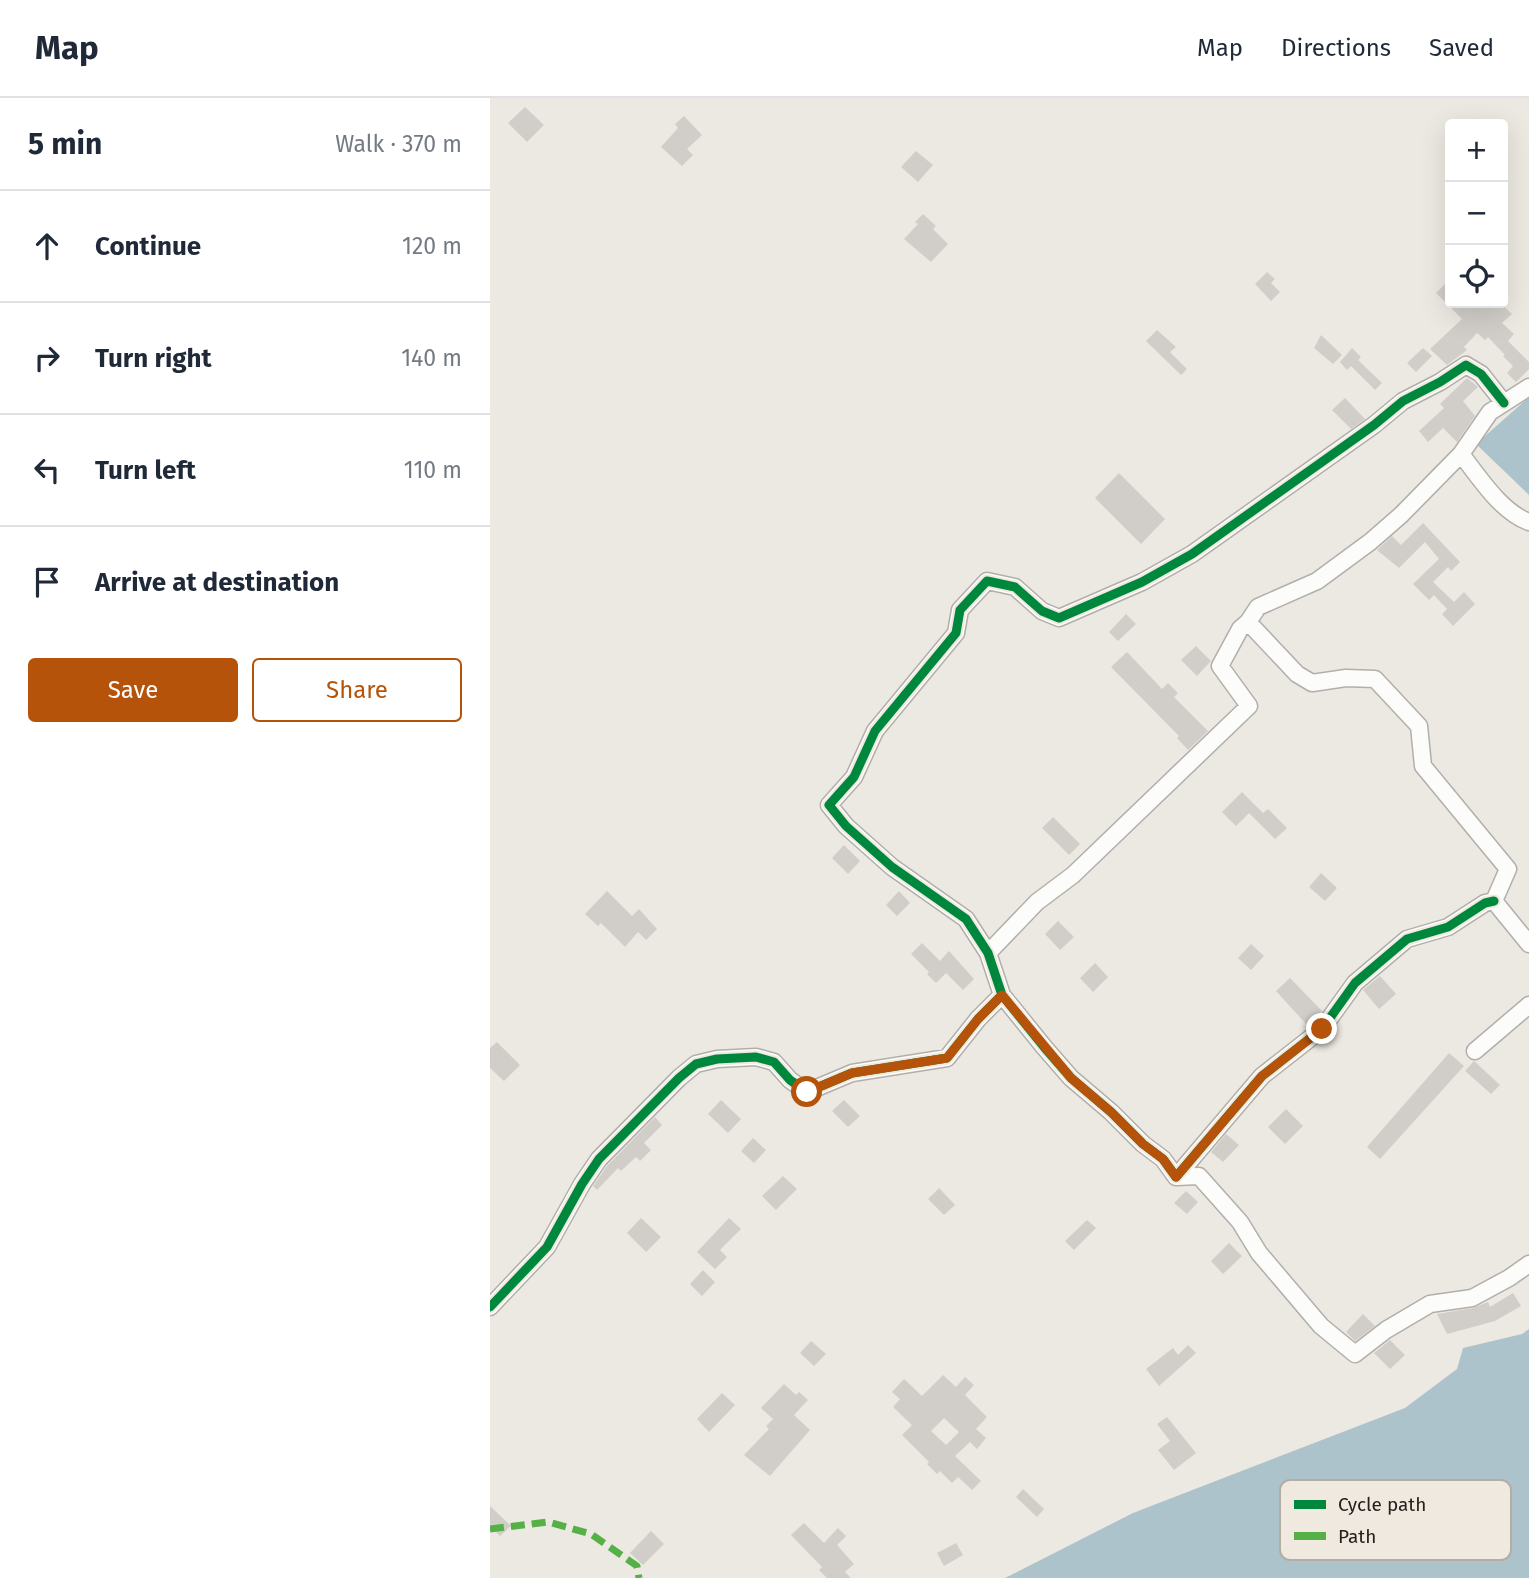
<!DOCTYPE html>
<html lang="en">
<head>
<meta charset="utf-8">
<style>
  :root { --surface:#fff; --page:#f6f6f7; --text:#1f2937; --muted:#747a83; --line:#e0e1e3; --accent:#b45309 }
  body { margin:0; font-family:"Fira Sans",sans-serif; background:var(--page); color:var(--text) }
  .controls { position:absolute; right:21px; top:21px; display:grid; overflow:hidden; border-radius:7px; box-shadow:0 7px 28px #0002 }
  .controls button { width:63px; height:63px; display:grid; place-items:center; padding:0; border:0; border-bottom:2px solid var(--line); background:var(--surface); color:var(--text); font:35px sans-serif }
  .stop { position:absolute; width:21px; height:21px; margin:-16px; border:5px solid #b45309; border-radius:50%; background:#fff }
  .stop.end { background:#b45309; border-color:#fff; box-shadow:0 2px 7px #0008 }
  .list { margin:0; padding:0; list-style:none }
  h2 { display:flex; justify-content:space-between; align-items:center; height:91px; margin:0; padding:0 28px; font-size:30px }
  h2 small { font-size:23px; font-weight:400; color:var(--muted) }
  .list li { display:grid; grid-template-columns:46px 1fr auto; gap:21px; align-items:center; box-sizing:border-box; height:112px; padding:0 28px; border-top:2px solid var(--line) }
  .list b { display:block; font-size:26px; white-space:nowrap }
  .list em { font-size:23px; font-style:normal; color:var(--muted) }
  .actions { display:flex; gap:14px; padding:21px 28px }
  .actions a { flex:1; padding:16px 0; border:2px solid var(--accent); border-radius:7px; text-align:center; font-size:24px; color:var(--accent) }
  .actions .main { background:var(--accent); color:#fff }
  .icon { flex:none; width:38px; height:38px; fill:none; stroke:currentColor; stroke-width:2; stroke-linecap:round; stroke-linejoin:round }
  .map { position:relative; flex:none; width:1039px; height:1480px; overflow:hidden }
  header { display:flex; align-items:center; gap:42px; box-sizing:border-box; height:98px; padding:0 35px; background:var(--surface); border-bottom:2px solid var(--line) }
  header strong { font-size:33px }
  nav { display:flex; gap:38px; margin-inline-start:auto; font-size:24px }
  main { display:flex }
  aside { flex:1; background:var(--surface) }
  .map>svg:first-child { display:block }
</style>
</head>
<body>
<header>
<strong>Map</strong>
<nav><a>Map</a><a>Directions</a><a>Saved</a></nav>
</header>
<main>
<aside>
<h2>5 min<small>Walk · 370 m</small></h2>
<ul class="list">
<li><svg class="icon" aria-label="ahead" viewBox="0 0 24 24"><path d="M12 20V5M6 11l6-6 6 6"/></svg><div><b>Continue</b></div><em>120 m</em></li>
<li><svg class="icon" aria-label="right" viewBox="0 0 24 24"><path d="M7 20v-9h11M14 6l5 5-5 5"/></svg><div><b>Turn right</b></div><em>140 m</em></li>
<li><svg class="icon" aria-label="left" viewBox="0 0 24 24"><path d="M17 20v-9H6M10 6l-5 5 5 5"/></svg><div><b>Turn left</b></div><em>110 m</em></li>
<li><svg class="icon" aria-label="arrive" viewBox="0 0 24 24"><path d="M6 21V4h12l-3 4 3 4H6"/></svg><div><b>Arrive at destination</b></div></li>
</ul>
<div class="actions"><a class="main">Save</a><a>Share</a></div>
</aside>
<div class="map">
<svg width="1039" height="1480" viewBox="0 0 1039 1480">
  <rect width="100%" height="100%" fill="#ece8e2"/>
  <path fill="#adc3cc" d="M1039,299V397L986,346Z
    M1039,1231V1480H515L643,1415L915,1310L967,1271L973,1250L1032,1236Z"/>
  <path fill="#d1cec9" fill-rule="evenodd" d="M35,9L54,27L37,44L18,25Z
    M194,18L212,37L197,51L203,57L192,68L171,49L188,30L185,26Z
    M426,53L443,67L428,84L411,69Z
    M433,116L446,128L443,131L458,146L441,164L414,141L428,126L425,124Z
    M777,174L785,181L781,185L790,194L781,203L765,186Z
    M960,181V205H990L995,210L1001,205H1010L1022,216L1012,225L1024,236L1018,243L1039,264V271L1026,284L1017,275L1023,268L1013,258L1015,257L998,239L995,242L987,235L974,249L977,252L957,267L940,251L972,221L946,195Z
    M667,232L686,249L680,254L697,271L691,277L656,243Z
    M831,237L852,257L843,266L824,250Z
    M862,250L871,259L868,262L892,285L885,292L861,268L857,272L850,264Z
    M933,250L942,258L926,274L917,265Z
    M977,280L988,289L973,303L985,318L967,344L953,330L938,344L929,333L954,310L950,306Z
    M855,300L875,321L861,331L842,312Z
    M629,375L675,421L651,446L605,400Z
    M933,425L970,464L961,473L958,469L943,484L964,504L974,494L985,506L963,528L952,516L957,511L944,497L939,502L923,486L949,461L935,444L909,470L887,452L902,438L911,447Z
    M636,516L646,526L628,543L619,534Z
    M706,548L721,563L707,578L691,562Z
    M637,554L672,591L678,585L688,595L684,599L718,633L698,652L687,640L689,638L621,569Z
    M752,694L773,715L778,711L797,730L785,741L759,715L746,728L732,714Z
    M563,719L590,746L579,757L552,730Z
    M354,747L370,763L358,776L342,760Z
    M831,775L847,790L835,803L819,789Z
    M117,793L142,818L149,811L167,831L156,842L148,834L135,849L111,825L108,828L95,816Z
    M409,793L420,805L407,818L396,807Z
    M568,823L584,839L570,852L555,836Z
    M432,845L450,863L459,853L484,881L473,892L456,875L446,885L437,876L439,874L421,856Z
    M761,846L774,858L761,872L748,860Z
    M605,865L618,879L603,894L590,880Z
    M890,878L906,896L889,911L873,892Z
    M800,880L832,913L817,927L786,893Z
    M7,944L30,967L14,983L0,970V950Z
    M959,955L974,968L890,1061L877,1049Z
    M984,963L1010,987L1001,996L975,973Z
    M231,1002L251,1021L238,1035L218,1016Z
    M354,1002L370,1018L358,1029L342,1013Z
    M796,1011L813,1028L795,1046L778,1029Z
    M165,1019L172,1027L154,1045L161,1052L150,1063L146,1059L131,1073L128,1070L107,1092L103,1088L117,1068Z
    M736,1036L749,1047L733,1064L721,1054Z
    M263,1040L276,1052L264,1065L251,1053Z
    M293,1078L307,1091L286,1112L272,1098Z
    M449,1090L465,1107L454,1117L438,1101Z
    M696,1093L708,1104L697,1116L684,1105Z
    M151,1120L171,1139L156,1154L137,1135Z
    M239,1120L251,1131L230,1152L237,1159L225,1171L207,1154Z
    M597,1122L606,1130L584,1152L575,1143Z
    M739,1145L752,1158L733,1176L721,1163Z
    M213,1172L225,1184L212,1198L200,1186Z
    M1023,1195L1031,1208L1005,1223L957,1236L947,1216L983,1210L998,1204L1000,1209Z
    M873,1216L885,1228L865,1243L856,1234Z
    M900,1242L915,1257L900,1271L884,1255Z
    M321,1243L336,1256L324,1268L310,1255Z
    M698,1247L706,1255L669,1288L656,1271L683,1250L688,1257Z
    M453,1277L466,1289L475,1279L484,1287L475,1297L497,1319L486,1331L496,1340L487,1351L480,1344L465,1358L491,1383L482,1392L468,1379L462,1385L450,1373L447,1376L437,1366L439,1364L412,1337L422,1327L403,1309L410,1301L402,1294L414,1281L432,1298ZM454,1320L469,1334L456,1347L441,1333Z
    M294,1286L306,1297L309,1294L318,1302L304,1317L320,1332L280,1378L254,1357L279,1331L276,1328L283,1321L271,1310Z
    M232,1295L245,1307L219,1334L207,1321Z
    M677,1319L706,1355L684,1372L668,1352L680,1343L667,1326Z
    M533,1391L554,1411L547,1419L526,1399Z
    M0,1408L21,1428L10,1438L0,1428Z
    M314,1425L334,1445L348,1430L356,1438L347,1447L364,1466L355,1474L361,1480H337L329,1472L332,1469L301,1437Z
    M161,1433L174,1446L153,1467L140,1455Z
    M466,1445L473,1457L454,1468L447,1455Z"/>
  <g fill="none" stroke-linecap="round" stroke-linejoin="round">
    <g stroke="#b2afaa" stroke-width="19">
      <path id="minor" d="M1039,289L1000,314L971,356L911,417L880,444L827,483L768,509L758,524L807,576L822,585L856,580L885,581L929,628L933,668L1018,771L1004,803L1039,846
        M971,356C989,379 1011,414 1039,424
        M1004,803L995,805L958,829L917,841L865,885L832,931L772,978L686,1079L673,1061L653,1046L621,1014L581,980L554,949L512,897L498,855L476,821L402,769L356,728L339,707L364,679L385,633L466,535L470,512L497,483L525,489L552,513L569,520L652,484L702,456L884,327L913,303L950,284L976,267L991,276L1014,305
        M498,855L547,804L583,777L759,608L730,568L750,531L758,524
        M985,953L1039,907
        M686,1079L709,1078L750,1124L769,1155L831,1228L865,1256L896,1232L940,1206L982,1200L1019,1180L1039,1166
        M0,1209L57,1149L92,1086L109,1061L189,980L206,966L227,961L266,959L284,964L300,982L317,994L362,975L457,960L488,921L512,897"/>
    </g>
    <use href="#minor" stroke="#fcfcfb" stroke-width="16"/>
    <path stroke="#55b145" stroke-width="7" stroke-dasharray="14 7" stroke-linecap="butt" d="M0,1431L58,1424L101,1436L147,1468L149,1480"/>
    <g stroke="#efe9df" stroke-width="13">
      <path id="cycleway" d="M1004,803L995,805L958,829L917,841L865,885L832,931L772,978L686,1079L673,1061L653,1046L621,1014L581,980L554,949L512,897L498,855L476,821L402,769L356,728L339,707L364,679L385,633L466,535L470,512L497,483L525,489L552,513L569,520L652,484L702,456L884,327L913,303L950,284L976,267L991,276L1014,305
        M0,1209L57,1149L92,1086L109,1061L189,980L206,966L227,961L266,959L284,964L300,982L317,994L362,975L457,960L488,921L512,897"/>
    </g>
    <use href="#cycleway" stroke="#00873e" stroke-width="9"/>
  </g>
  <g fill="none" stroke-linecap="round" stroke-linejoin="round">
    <path stroke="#b45309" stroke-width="9" d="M317,994L362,975L457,960L488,921L512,897L581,980L621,1014L653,1046L673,1061L686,1079L772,978L832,931"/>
  </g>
  <rect x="790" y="1382" width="231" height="80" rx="10" fill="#efe9df" stroke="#b2ada5" stroke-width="2"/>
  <rect x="804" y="1402" width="32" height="9" fill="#00873e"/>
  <rect x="804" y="1434" width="32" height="8" fill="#55b145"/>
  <g font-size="19" fill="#23201d">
    <text x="848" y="1413">Cycle path</text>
    <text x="848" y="1445">Path</text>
  </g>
</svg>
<div class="controls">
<button>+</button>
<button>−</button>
<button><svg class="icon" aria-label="locate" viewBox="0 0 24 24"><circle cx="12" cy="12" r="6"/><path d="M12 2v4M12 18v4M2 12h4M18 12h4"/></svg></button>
</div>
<div class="stop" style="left:317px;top:994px"></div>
<div class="stop end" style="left:832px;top:931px"></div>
</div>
</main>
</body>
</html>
